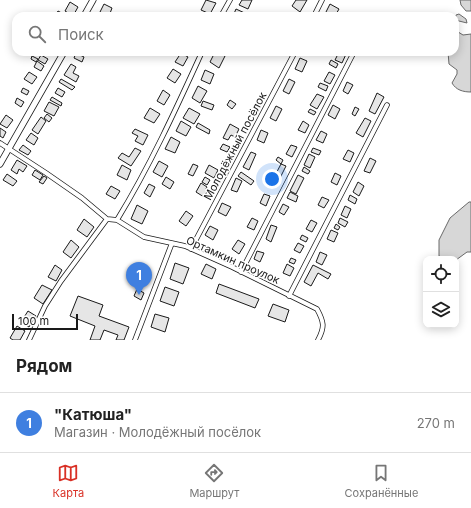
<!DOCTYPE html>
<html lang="ru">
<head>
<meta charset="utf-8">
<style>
  :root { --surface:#fff; --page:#f6f6f6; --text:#222; --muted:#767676; --line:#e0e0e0; --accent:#d93025 }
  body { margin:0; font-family:Inter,sans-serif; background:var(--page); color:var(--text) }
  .controls { position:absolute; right:12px; bottom:12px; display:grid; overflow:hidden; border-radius:8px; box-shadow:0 2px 10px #0003 }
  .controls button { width:36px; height:36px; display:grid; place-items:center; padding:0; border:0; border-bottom:1px solid var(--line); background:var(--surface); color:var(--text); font:20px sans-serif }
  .scale { position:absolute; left:12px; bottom:10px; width:66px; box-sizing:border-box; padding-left:4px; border:2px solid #1a1a1a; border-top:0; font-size:11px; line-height:14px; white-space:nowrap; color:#1a1a1a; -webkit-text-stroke:3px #fff; paint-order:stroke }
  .you { position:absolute; left:272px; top:179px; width:14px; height:14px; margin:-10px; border:3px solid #fff; border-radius:50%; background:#1a73e8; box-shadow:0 0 0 6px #1a73e833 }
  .badge { display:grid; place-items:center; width:26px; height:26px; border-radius:50%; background:var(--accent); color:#fff; font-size:13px; font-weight:700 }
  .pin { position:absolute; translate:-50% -33px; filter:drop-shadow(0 1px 2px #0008) }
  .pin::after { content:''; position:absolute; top:21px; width:14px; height:12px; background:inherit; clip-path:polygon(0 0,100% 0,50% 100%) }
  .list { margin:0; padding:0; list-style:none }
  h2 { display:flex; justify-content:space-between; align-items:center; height:52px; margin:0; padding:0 16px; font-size:17px }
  h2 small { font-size:13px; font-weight:400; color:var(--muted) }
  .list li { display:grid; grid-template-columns:26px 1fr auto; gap:12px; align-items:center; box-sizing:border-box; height:60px; padding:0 16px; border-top:1px solid var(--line) }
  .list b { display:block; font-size:15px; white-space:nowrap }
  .list p { margin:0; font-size:13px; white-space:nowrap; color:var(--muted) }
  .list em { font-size:13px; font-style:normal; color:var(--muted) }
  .icon { flex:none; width:22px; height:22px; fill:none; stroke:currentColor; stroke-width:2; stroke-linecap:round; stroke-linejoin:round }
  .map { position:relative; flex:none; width:471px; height:340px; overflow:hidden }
  .search { position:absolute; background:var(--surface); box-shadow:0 2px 10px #0003; left:12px; right:12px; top:12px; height:44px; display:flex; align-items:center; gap:10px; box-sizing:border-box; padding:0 14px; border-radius:12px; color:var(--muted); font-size:15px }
  .sheet { height:112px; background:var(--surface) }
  nav { display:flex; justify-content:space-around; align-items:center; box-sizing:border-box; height:56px; border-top:1px solid var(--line); background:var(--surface); font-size:11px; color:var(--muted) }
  nav a { display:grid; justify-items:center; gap:2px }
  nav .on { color:var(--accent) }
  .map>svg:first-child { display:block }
</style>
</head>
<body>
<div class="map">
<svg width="471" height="340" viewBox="0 0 471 340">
  <rect width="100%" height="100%" fill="#fff"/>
  <path fill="#d7d7d7" stroke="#6a6a6a" d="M460,0H471V11H466L461,5Z
    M459,14L466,19L467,23L455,20L456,15Z
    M455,30L463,35L471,34V92C463,92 456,90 452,83L457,74V70L449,64L448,52H455Z
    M469,202H471V252H467L456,260L448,259L439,256V240L450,218Z"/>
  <path fill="#e6e6e6" stroke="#1a1a1a" d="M206,0L216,3L210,14L201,10Z
    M242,0H252L248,9L239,5Z
    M296,0H307L300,12L292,6Z
    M70,2L78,7L73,16L65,11Z
    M104,4L112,8L109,16L100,12Z
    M330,4L339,9L335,16H324Z
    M236,9L249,15L248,16H233Z
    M58,11L67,16H55Z
    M215,52L225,56L219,68L210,62Z
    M339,52H347L342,63L335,60Z
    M76,53L84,57L82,62L74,58Z
    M181,53L188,57L183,66L175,62Z
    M41,55L48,59L45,64L38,60Z
    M32,56L38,59L36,62L31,59Z
    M300,58L307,61L302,72L295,69Z
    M331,60L338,64L336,68L329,64Z
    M37,61L44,66L41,71L34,67Z
    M71,64L76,67L73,73L79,76L76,82L64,75Z
    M173,69L181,74L175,83L167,78Z
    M205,70L214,74L210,84L201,80Z
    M29,72L37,77L32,84L24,79Z
    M329,72L335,75L330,84L324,81Z
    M61,79L75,87L72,90L59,82Z
    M289,79L295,82L289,94L283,91Z
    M347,82L353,85L348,94L343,91Z
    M320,83L328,86L326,91L318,87Z
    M198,86L207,91L200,103L192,98Z
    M23,88L29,91L27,95L21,92Z
    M58,88L65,92L62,97L55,93Z
    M163,90L170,95L164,105L157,101Z
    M377,93L384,97L375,114L369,111Z
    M317,94L324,97L317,109L310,105Z
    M52,97L62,103L61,106L50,100Z
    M17,98L24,102L21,107L15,103Z
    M230,100L236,104L232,109L227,105Z
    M203,101L214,105L212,110L201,106Z
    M49,102L59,107L54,116L44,111Z
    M333,105L340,109L335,119L328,115Z
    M276,106L282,109L276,121L270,118Z
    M355,107L359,109L355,116L352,114Z
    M150,108L160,114L154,123L144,118Z
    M189,108L200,114L194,124L183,118Z
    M310,109L316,112L314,115L308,112Z
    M47,114L52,118L49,122L44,118Z
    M6,115L13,120L7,128L0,124Z
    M41,117L46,121L38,134L32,130Z
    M365,118L371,121L363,137L356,133Z
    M181,121L191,127L186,136L176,131Z
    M303,121L309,125L305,133L298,130Z
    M198,123L210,130L209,134L196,127Z
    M230,124L239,129L235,137L231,135L228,140L223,138Z
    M0,128L6,132L3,138L0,136Z
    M135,129L148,135L143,145L135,141L138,136L132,133Z
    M261,130L268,133L264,143L257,140Z
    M321,131L327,134L323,143L316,140Z
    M31,133L38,138L34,145L26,140Z
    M171,137L180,142L175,153L165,149Z
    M223,144L230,147L227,152L220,149Z
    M23,145L31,151L28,155L19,150Z
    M291,145L297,147L292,157L286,154Z
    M135,148L141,151L131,166L118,158L122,153L129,157Z
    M313,148L321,151L319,155L311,152Z
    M348,150L354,153L350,162L343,159Z
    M251,152L256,154L249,170L243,167Z
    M309,154L315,157L310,168L304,165Z
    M278,157L283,160L281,164L276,160Z
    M370,158L376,161L370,173L364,171Z
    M17,160L27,166L23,172L19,169L17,174L11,170Z
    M159,161L168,166L162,177L153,172Z
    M193,164L198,166L193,176L188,174Z
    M281,164L286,166L276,186L271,183Z
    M122,165L131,170L127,180L117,175Z
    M209,165L218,170L214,178L205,173Z
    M304,167L310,171L308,174L302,171Z
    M35,170L43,175L40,180L32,175Z
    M241,172L254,181L251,185L238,176Z
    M335,173L341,176L337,185L331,182Z
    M7,174L17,181L13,186L3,180Z
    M298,175L304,178L296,194L290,191Z
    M44,176L47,178L43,184L39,182Z
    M166,177L174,182L170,189L162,184Z
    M205,177L210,180L207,185L202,182Z
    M236,178L242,181L237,192L231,190Z
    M358,182L364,186L359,196L353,192Z
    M201,183L207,187L206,189L208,190L204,197L196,192Z
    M149,184L155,187L150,197L144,193Z
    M111,186L120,191L115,199L106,194Z
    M290,192L298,196L296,202L287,198Z
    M264,194L270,196L266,206L260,203Z
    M350,195L357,199L355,204L348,200Z
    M322,197L329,200L324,208L318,205Z
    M222,203L231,207L226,216L218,212Z
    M283,204L289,207L284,215L279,212Z
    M137,205L148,211L142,224L131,219Z
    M345,206L351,209L347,218L341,215Z
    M186,211L193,216L186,226L179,221Z
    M252,218L258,221L254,230L247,227Z
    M340,218L348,222L345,227L338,223Z
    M84,219L94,227L87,237L77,230Z
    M311,220L317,223L312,232L306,229Z
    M336,224L340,227L338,230L334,228Z
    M271,225L277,227L271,242L266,239Z
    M210,226L218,230L213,240L205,235Z
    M331,230L338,233L334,242L327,239Z
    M302,235L308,238L306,242L300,239Z
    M71,240L79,247L71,258L63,252Z
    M238,240L245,244L239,254L232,249Z
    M298,243L304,246L300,253L294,250Z
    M257,251L264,253L260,262L254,259Z
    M320,252L327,255L322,265L316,262Z
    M291,258L296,260L294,264L289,262Z
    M175,263L189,268L183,284L170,279Z
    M206,264L216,269L212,279L201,274Z
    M287,264L294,268L290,276L283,273Z
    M55,265L62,270L56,281L48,277Z
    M313,265L331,274L328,279L318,273L311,286L304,282Z
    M219,284L259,299L255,308L216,293Z
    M42,285L52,290L43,304L34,298Z
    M165,287L179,292L174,306L160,301Z
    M137,289L144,293L141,300L134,296Z
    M78,296L103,305L99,316L129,327L124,340H116L118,335L104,330L100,340H90L95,326L70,316Z
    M273,304L289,310L285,322L268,316Z
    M28,311L36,316L29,327L21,322Z
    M155,314L169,318L165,332L151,327Z
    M17,326L25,331L20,340H13L10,338Z"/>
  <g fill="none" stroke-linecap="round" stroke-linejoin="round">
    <g stroke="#1a1a1a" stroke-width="5.5">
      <path id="street" d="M221,16L230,0
        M314,16L322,0
        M0,143L46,173L82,198L107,219L117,220L144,237L185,246L232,267L317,309C324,322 325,327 318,340
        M117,220C150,166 176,109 202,52
        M191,249L295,52
        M241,272L354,52
        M289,296L387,105
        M29,340L45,306L61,281L107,219
        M135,340L172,243"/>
    </g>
    <g stroke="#1a1a1a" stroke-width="7">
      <path id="secondary" d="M84,16L93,0
        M0,164L64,52"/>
    </g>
    <use href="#street" stroke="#fff" stroke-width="4"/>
    <use href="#secondary" stroke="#fff" stroke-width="5.5"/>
  </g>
  <g text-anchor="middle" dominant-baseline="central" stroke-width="3" stroke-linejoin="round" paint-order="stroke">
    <g font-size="11" fill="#1a1a1a" stroke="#fff">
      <text transform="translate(235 146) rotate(-62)">Молодёжный посёлок</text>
      <text transform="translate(233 260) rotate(24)">Ортамкин проулок</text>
    </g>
  </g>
</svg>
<div class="controls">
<button><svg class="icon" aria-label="locate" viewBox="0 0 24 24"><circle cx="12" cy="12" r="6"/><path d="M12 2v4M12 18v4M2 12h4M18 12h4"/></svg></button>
<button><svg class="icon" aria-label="layers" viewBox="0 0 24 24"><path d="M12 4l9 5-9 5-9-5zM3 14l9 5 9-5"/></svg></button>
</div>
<div class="scale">100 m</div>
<div class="you"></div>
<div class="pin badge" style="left:139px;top:295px;background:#3f7fe0">1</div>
<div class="search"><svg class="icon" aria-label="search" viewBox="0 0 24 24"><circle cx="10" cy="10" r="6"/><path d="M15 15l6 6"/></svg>Поиск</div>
</div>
<section class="sheet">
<h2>Рядом<small></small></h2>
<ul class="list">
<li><span class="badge" style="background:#3f7fe0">1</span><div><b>&quot;Катюша&quot;</b><p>Магазин · Молодёжный посёлок</p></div><em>270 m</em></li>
</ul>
</section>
<nav>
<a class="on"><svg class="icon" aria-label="map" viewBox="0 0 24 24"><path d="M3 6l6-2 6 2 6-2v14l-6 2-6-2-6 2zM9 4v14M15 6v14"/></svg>Карта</a>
<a><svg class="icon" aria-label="directions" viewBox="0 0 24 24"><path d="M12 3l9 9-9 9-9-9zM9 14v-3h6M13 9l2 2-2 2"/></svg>Маршрут</a>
<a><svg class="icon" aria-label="saved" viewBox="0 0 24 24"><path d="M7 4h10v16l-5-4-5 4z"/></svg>Сохранённые</a>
</nav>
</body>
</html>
